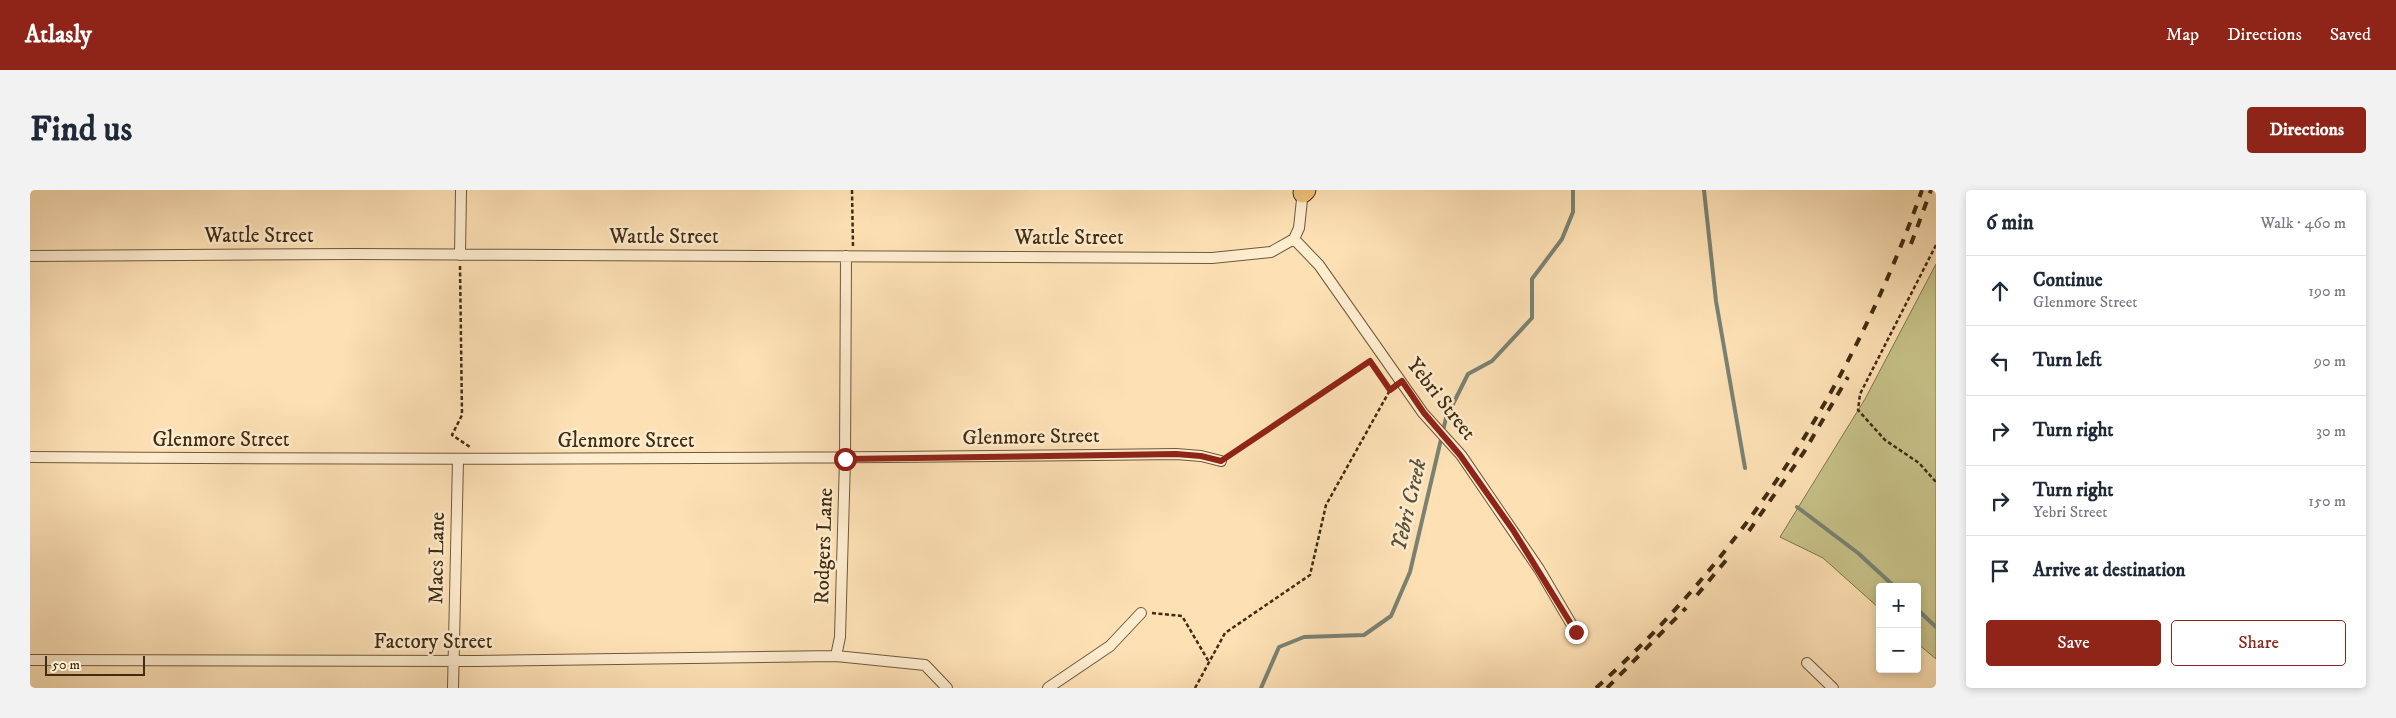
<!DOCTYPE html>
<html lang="en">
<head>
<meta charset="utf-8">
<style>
  :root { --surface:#fff; --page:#f2f2f3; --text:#1f2937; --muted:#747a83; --line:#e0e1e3; --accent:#8f2418 }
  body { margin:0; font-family:"IM FELL DW Pica",serif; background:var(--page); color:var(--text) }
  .controls { position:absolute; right:15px; bottom:15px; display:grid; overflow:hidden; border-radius:5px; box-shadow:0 2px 8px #0003 }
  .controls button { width:45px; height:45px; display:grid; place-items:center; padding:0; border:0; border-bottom:1px solid var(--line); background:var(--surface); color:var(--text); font:25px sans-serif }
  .scale { position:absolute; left:15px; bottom:12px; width:100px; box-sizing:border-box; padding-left:5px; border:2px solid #402c12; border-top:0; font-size:14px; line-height:18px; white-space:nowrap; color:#402c12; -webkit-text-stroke:4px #feeccf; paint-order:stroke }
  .stop { position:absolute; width:15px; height:15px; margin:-11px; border:4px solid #8f2418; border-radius:50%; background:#fff }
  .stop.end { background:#8f2418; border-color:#fff; box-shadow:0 1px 5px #0008 }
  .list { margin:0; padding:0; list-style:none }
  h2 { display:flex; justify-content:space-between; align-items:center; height:65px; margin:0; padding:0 20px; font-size:21px }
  h2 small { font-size:16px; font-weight:400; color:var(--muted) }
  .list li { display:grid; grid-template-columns:32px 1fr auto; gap:15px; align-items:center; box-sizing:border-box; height:70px; padding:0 20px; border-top:1px solid var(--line) }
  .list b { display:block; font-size:19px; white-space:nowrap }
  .list p { margin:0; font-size:16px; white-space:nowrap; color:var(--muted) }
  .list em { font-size:16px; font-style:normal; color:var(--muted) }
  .actions { display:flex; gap:10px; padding:15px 20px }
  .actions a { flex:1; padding:11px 0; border:1px solid var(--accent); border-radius:5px; text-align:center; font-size:18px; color:var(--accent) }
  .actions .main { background:var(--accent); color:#fff }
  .icon { flex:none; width:28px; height:28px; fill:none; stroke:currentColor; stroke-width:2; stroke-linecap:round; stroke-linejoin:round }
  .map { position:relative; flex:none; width:1906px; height:498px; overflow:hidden; border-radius:5px }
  header { display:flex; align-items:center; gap:30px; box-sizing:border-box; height:70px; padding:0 25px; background:var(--accent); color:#fff }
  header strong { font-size:24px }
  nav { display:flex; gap:28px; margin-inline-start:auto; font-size:18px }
  .intro { display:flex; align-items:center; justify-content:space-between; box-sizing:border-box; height:120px; padding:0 30px }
  h1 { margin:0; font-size:35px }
  .button { padding:12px 22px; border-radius:5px; background:var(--accent); color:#fff; font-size:18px; font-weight:700 }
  main { display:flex; gap:30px; padding:0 30px }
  aside { flex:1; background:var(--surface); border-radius:5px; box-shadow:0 2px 8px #0003 }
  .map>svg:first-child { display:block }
</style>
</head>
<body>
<header>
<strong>Atlasly</strong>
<nav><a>Map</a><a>Directions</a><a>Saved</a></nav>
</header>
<div class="intro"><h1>Find us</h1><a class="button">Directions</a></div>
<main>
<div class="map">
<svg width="1906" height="498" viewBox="0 0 1906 498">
  <rect width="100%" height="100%" fill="#fde1b5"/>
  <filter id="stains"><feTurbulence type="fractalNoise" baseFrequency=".004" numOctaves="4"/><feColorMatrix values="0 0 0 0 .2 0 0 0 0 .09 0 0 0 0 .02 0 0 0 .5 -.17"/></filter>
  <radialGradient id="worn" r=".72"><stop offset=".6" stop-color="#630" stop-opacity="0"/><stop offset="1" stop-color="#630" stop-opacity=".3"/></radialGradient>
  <path fill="#c6c188" stroke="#83764d" d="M1906,74V469L1887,453V397H1850V419L1793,368L1750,347L1835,209Z"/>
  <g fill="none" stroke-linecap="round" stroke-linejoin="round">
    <path stroke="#7a8273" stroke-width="4" d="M1674,0L1686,111L1715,278
      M1767,317L1828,363L1865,397
      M1887,419L1906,437
      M1231,498L1249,457L1274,447L1334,445L1361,426L1380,382L1416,228L1438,184L1462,171L1502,128V89L1532,49L1543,22V0"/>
    <g stroke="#6f593b" stroke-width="12">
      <path id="street" d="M1264,49L1289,75L1393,223L1431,265L1509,379L1546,442
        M1264,49L1269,38L1273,0
        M430,65L431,0
        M0,66L325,64L1182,68L1241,62L1264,49
        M0,267C382,270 764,269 1146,264L1171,266L1191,271
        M806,466L810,447L815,269L816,66
        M0,470L446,471L806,466L895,475L917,498
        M1777,473L1803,498
        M423,498L428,270
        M1018,498L1080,456L1111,423"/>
    </g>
    <g stroke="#402c12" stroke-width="21">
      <path id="highway" d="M1273,3L1276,0"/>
    </g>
    <path stroke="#402c12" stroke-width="2.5" stroke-dasharray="4 2.5" stroke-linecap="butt" d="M822,0L823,57
      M1906,55L1830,204L1828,220L1855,250L1889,273L1906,292
      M430,76L432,225L422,245L440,257
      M1200,265L1340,171L1360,200
      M1122,423L1152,426L1179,472
      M1165,498L1195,443L1280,385L1296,315L1360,200L1363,197"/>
    <use href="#street" stroke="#feeccf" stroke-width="10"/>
    <use href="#highway" stroke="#eec07a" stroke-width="19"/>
    <path stroke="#402c12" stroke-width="4" stroke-dasharray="9 9" stroke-linecap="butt" d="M1881,54L1901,0
      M1719,341L1774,262L1818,187
      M1667,405L1698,368
      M1566,498C1716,364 1826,188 1892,0
      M1577,498L1656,418"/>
  </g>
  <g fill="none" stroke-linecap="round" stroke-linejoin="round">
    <path stroke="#8f2418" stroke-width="6" d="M815,269L1146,264L1171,266L1191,271L1340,171L1360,200L1372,191L1394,223L1430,265L1483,340L1546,442"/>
  </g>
  <g text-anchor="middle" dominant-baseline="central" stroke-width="5" stroke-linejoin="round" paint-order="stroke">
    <g font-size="21" fill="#402c12" stroke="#feeccf">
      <text x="229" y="46">Wattle Street</text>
      <text x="634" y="47">Wattle Street</text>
      <text x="1039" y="48">Wattle Street</text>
      <text transform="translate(1411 209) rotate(52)">Yebri Street</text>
      <text transform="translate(1001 247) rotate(-1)">Glenmore Street</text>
      <text x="191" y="250">Glenmore Street</text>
      <text x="596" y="251">Glenmore Street</text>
      <text transform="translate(794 356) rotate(-88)">Rodgers Lane</text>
      <text transform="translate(407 368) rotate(-89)">Macs Lane</text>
      <text x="403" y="452">Factory Street</text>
    </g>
    <g font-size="22" font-style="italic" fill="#58503a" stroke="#feeccf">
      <text transform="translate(1379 315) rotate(-77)">Yebri Creek</text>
    </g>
  </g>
  <rect width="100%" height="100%" filter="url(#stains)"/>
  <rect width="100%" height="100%" fill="url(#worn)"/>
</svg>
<div class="controls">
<button>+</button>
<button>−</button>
</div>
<div class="scale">50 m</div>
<div class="stop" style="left:815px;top:269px"></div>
<div class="stop end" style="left:1546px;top:442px"></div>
</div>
<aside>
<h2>6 min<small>Walk · 460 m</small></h2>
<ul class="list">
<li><svg class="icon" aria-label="ahead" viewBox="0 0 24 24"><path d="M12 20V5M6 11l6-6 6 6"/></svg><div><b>Continue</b><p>Glenmore Street</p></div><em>190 m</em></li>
<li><svg class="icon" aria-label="left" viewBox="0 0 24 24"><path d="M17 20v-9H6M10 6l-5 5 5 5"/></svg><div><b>Turn left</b></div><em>90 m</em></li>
<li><svg class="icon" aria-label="right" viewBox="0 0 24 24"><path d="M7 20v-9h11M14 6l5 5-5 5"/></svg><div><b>Turn right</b></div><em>30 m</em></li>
<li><svg class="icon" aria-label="right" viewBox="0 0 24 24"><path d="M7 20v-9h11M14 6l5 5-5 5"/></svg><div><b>Turn right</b><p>Yebri Street</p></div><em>150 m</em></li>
<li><svg class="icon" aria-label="arrive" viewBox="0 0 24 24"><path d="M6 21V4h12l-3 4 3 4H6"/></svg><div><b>Arrive at destination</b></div></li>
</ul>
<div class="actions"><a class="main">Save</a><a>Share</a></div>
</aside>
</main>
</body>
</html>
